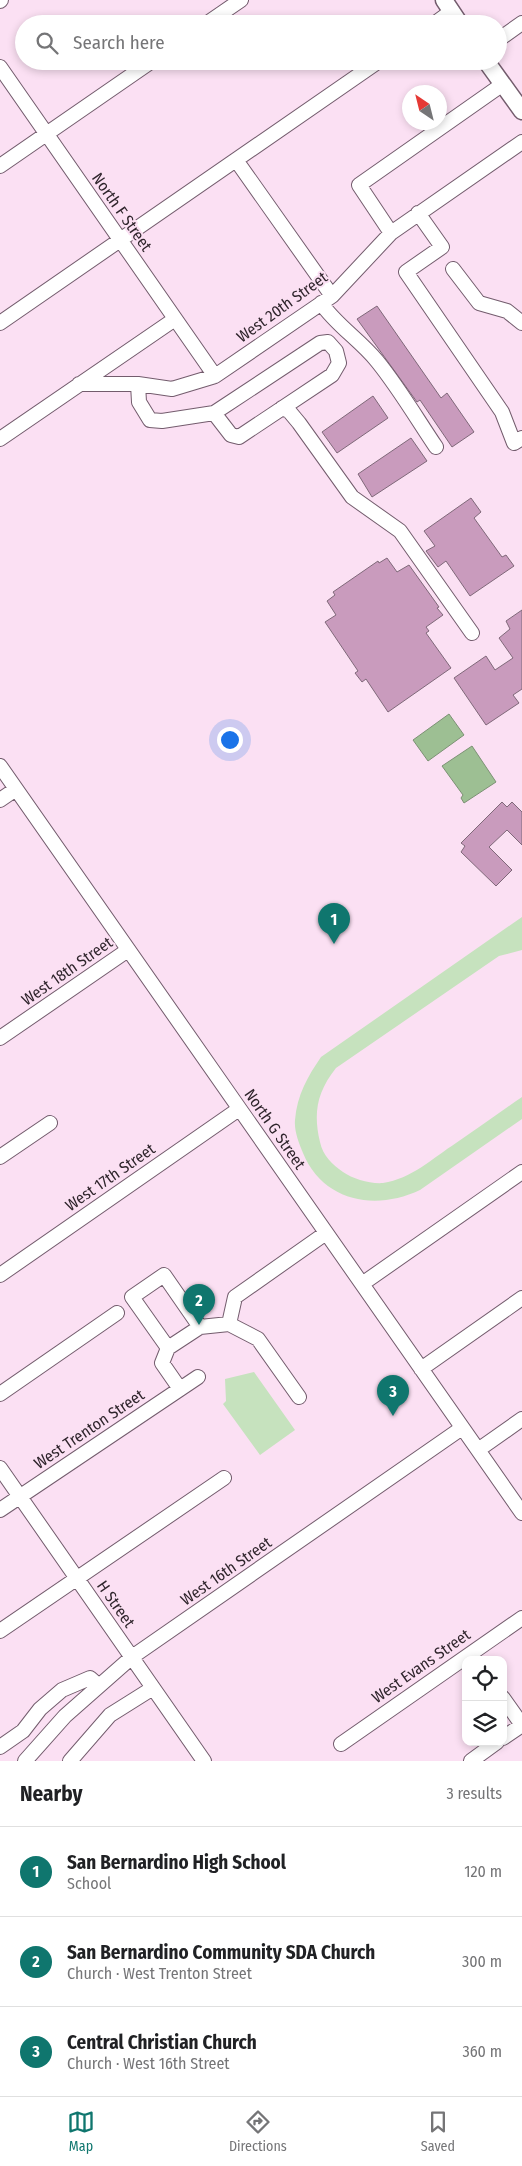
<!DOCTYPE html>
<html lang="en">
<head>
<meta charset="utf-8">
<style>
  :root { --surface:#fff; --page:#f6f6f6; --text:#202124; --muted:#757577; --line:#e0e0e0; --accent:#0f766e }
  body { margin:0; font-family:"Fira Sans Condensed",sans-serif; background:var(--page); color:var(--text) }
  .controls { position:absolute; right:15px; bottom:15px; display:grid; overflow:hidden; border-radius:10px; box-shadow:0 2px 8px #0003 }
  .controls button { width:45px; height:45px; display:grid; place-items:center; padding:0; border:0; border-bottom:1px solid var(--line); background:var(--surface); color:var(--text); font:25px sans-serif }
  .compass { position:absolute; left:402px; top:85px; width:45px; height:45px; border-radius:50%; background:var(--surface); box-shadow:0 2px 8px #0003; rotate:325deg }
  .you { position:absolute; left:229px; top:739px; width:18px; height:18px; margin:-12px; border:4px solid #fff; border-radius:50%; background:#1a73e8; box-shadow:0 0 0 8px #1a73e833 }
  .badge { display:grid; place-items:center; width:32px; height:32px; border-radius:50%; background:var(--accent); color:#fff; font-size:16px; font-weight:700 }
  .pin { position:absolute; translate:-50% -41px; filter:drop-shadow(0 1px 2px #0008) }
  .pin::after { content:''; position:absolute; top:26px; width:18px; height:15px; background:inherit; clip-path:polygon(0 0,100% 0,50% 100%) }
  .list { margin:0; padding:0; list-style:none }
  h2 { display:flex; justify-content:space-between; align-items:center; height:65px; margin:0; padding:0 20px; font-size:21px }
  h2 small { font-size:16px; font-weight:400; color:var(--muted) }
  .list li { display:grid; grid-template-columns:32px 1fr auto; gap:15px; align-items:center; box-sizing:border-box; height:90px; padding:0 20px; border-top:1px solid var(--line) }
  .list b { display:block; font-size:19px; white-space:nowrap }
  .list p { margin:0; font-size:16px; white-space:nowrap; color:var(--muted) }
  .list em { font-size:16px; font-style:normal; color:var(--muted) }
  .icon { flex:none; width:28px; height:28px; fill:none; stroke:currentColor; stroke-width:2; stroke-linecap:round; stroke-linejoin:round }
  .map { position:relative; flex:none; width:522px; height:1761px; overflow:hidden }
  .search { position:absolute; background:var(--surface); box-shadow:0 2px 8px #0003; left:15px; right:15px; top:15px; height:55px; display:flex; align-items:center; gap:12px; box-sizing:border-box; padding:0 18px; border-radius:28px; color:var(--muted); font-size:19px }
  .sheet { height:335px; background:var(--surface) }
  nav { display:flex; justify-content:space-around; align-items:center; box-sizing:border-box; height:70px; border-top:1px solid var(--line); background:var(--surface); font-size:14px; color:var(--muted) }
  nav a { display:grid; justify-items:center; gap:2px }
  nav .on { color:var(--accent) }
  .map>svg:first-child { display:block }
</style>
</head>
<body>
<div class="map">
<svg width="522" height="1761" viewBox="0 0 522 1761">
  <rect width="100%" height="100%" fill="#fbe0f3"/>
  <path fill="#c6e2be" d="M522,917V950L499,956L336,1068C317,1092 313,1113 320,1142C323,1156 332,1164 343,1172C353,1179 370,1184 383,1183C411,1179 433,1158 456,1143C478,1128 500,1112 522,1097V1119L420,1190C376,1211 323,1202 303,1153C299,1143 294,1131 295,1120C297,1095 308,1076 321,1057Z
    M254,1372L295,1430L260,1455L223,1404L226,1401L225,1379Z"/>
  <path fill="#9dbf93" stroke="#7c9174" d="M449,714L464,735L428,761L413,740Z
    M472,746L496,782L464,803L461,798L463,795L442,766Z"/>
  <path fill="#c99bbd" stroke="#7f6879" d="M377,306L441,398L447,393L474,432L452,447L420,400L417,402L357,319Z
    M373,396L388,418L337,453L322,432Z
    M411,438L427,461L372,497L358,474Z
    M471,498L481,512L474,518L502,557L506,555L514,566L470,596L446,561L438,567L426,551L435,546L424,531Z
    M387,558L397,572L409,565L439,607L437,608L443,615L426,627L429,631L426,633L451,668L388,712L366,679L362,682L355,673L358,671L325,622L336,615L327,601L335,595L333,592L378,561L379,563Z
    M522,610V689L513,695L519,703L486,725L454,678L486,656L495,670L513,658L499,638L510,629L506,621Z
    M502,802L507,807L512,802L522,812V845L507,830L489,847L512,870L496,886L461,852L465,846L461,843Z"/>
  <g fill="none" stroke-linecap="round" stroke-linejoin="round">
    <g stroke="#735c6d" stroke-width="16">
      <path id="minor" d="M0,1L1,0
        M206,24L241,0
        M434,24L452,11
        M498,40L522,23
        M0,67L215,376
        M236,160L332,296
        M0,166L152,61
        M418,213L442,247L406,272L502,412L514,443L522,438
        M391,233L359,185L503,84
        M453,269L479,303L507,311L522,323
        M321,303C336,325 360,340 377,361C399,388 417,419 436,447
        M0,323L379,61
        M79,384H138L172,389L215,376L332,296L391,233L522,142
        M138,384L139,402L150,420L162,421L214,413L320,343L328,342L336,351L339,363L332,375L239,437L231,435L214,413
        M282,408L289,411L299,423L352,497L400,531L472,633
        M0,439L175,319
        M0,766L522,1513
        M0,800L16,789
        M0,1038L128,950
        M0,1157L50,1123
        M0,1275L239,1109
        M362,1284L522,1172
        M229,1324L258,1339L299,1397
        M200,1327L164,1275L132,1297L168,1348L200,1327L229,1324L235,1297L326,1233
        M168,1348L162,1363L180,1389
        M421,1369L522,1298
        M0,1394L117,1313
        M478,1450L522,1419
        M0,1468L204,1761
        M0,1510L198,1377
        M0,1631L224,1478
        M503,1698L522,1725L503,1738
        M341,1744L522,1618
        M0,1747L23,1731L40,1709L62,1690L90,1678L98,1685
        M25,1761L65,1716L132,1657L462,1428
        M70,1761L110,1715L153,1688
        M471,1761L497,1742"/>
    </g>
    <g stroke="#735c6d" stroke-width="19">
      <path id="major" d="M444,0L460,24
        M486,61L522,111"/>
    </g>
    <use href="#minor" stroke="#fff" stroke-width="14"/>
    <use href="#major" stroke="#fff" stroke-width="16"/>
  </g>
  <g text-anchor="middle" dominant-baseline="central" stroke-width="4" stroke-linejoin="round" paint-order="stroke">
    <g font-size="16" fill="#2f252c" stroke="#fbe0f3">
      <text transform="translate(122 212) rotate(55)">North F Street</text>
      <text transform="translate(282 307) rotate(-36)">West 20th Street</text>
      <text transform="translate(67 971) rotate(-35)">West 18th Street</text>
      <text transform="translate(275 1129) rotate(55)">North G Street</text>
      <text transform="translate(110 1177) rotate(-35)">West 17th Street</text>
      <text transform="translate(89 1429) rotate(-34)">West Trenton Street</text>
      <text transform="translate(226 1571) rotate(-35)">West 16th Street</text>
      <text transform="translate(116 1604) rotate(55)">H Street</text>
      <text transform="translate(421 1666) rotate(-35)">West Evans Street</text>
    </g>
  </g>
</svg>
<div class="controls">
<button><svg class="icon" aria-label="locate" viewBox="0 0 24 24"><circle cx="12" cy="12" r="6"/><path d="M12 2v4M12 18v4M2 12h4M18 12h4"/></svg></button>
<button><svg class="icon" aria-label="layers" viewBox="0 0 24 24"><path d="M12 4l9 5-9 5-9-5zM3 14l9 5 9-5"/></svg></button>
</div>
<svg class="compass" viewBox="-18 -18 36 36"><path d="M0-13l5 13h-10z" fill="#e53935"/><path d="M0 13l5-13h-10z" fill="#757577"/></svg>
<div class="you"></div>
<div class="pin badge" style="left:334px;top:944px">1</div>
<div class="pin badge" style="left:199px;top:1325px">2</div>
<div class="pin badge" style="left:393px;top:1416px">3</div>
<div class="search"><svg class="icon" aria-label="search" viewBox="0 0 24 24"><circle cx="10" cy="10" r="6"/><path d="M15 15l6 6"/></svg>Search here</div>
</div>
<section class="sheet">
<h2>Nearby<small>3 results</small></h2>
<ul class="list">
<li><span class="badge">1</span><div><b>San Bernardino High School</b><p>School</p></div><em>120 m</em></li>
<li><span class="badge">2</span><div><b>San Bernardino Community SDA Church</b><p>Church · West Trenton Street</p></div><em>300 m</em></li>
<li><span class="badge">3</span><div><b>Central Christian Church</b><p>Church · West 16th Street</p></div><em>360 m</em></li>
</ul>
</section>
<nav>
<a class="on"><svg class="icon" aria-label="map" viewBox="0 0 24 24"><path d="M3 6l6-2 6 2 6-2v14l-6 2-6-2-6 2zM9 4v14M15 6v14"/></svg>Map</a>
<a><svg class="icon" aria-label="directions" viewBox="0 0 24 24"><path d="M12 3l9 9-9 9-9-9zM9 14v-3h6M13 9l2 2-2 2"/></svg>Directions</a>
<a><svg class="icon" aria-label="saved" viewBox="0 0 24 24"><path d="M7 4h10v16l-5-4-5 4z"/></svg>Saved</a>
</nav>
</body>
</html>
